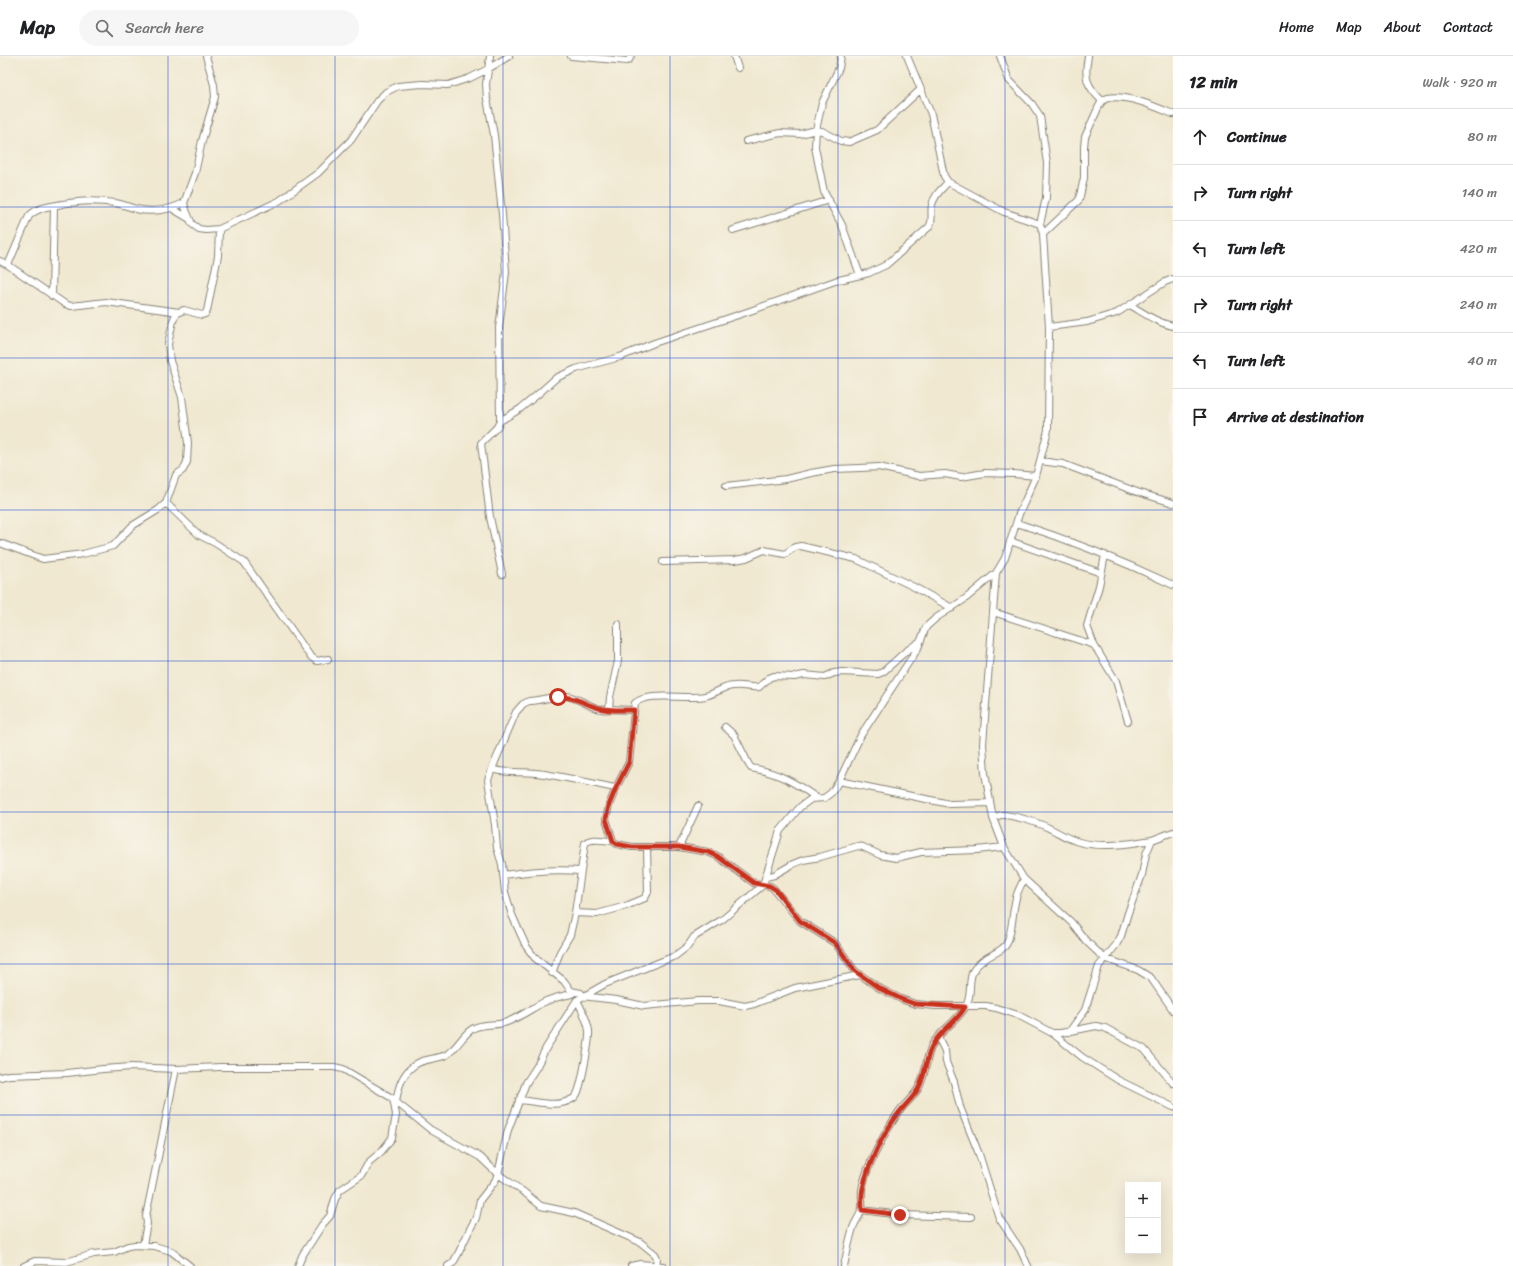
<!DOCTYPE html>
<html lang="en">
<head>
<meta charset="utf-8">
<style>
  :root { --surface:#fff; --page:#f6f6f6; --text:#202124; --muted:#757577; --line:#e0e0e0 }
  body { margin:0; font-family:Sriracha,sans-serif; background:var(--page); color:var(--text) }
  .controls { position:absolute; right:12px; bottom:12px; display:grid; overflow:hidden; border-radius:0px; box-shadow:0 4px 16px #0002 }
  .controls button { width:36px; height:36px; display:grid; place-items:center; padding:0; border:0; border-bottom:1px solid var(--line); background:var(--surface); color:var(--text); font:20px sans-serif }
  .stop { position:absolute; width:12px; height:12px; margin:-9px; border:3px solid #c8321e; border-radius:50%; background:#fff }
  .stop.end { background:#c8321e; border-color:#fff; box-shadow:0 1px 4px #0008 }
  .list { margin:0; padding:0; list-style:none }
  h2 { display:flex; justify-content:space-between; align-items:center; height:52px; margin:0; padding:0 16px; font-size:17px }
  h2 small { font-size:13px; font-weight:400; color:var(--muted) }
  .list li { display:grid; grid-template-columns:26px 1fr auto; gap:12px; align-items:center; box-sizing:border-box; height:56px; padding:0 16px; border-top:1px solid var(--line) }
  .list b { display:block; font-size:15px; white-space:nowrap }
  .list em { font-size:13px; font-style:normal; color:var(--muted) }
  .icon { flex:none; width:22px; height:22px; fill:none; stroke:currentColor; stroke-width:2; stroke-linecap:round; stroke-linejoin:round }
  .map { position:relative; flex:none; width:1173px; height:1210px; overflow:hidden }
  header { display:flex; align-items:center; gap:24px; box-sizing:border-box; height:56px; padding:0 20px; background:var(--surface); border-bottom:1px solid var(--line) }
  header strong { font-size:19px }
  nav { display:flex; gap:22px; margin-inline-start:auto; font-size:14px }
  .search { width:280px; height:36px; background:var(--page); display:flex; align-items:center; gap:10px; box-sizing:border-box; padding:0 14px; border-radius:22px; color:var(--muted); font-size:15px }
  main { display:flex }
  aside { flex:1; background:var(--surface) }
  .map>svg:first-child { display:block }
</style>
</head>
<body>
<header>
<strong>Map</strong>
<div class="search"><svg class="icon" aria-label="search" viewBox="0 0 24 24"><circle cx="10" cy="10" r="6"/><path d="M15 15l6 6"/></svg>Search here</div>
<nav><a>Home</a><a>Map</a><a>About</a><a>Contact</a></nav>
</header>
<main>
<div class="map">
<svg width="1173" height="1210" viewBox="0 0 1173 1210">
  <rect width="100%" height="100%" fill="#f7f3e8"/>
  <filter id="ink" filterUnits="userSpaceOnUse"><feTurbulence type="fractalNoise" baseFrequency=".025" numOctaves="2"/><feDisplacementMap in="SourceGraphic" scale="8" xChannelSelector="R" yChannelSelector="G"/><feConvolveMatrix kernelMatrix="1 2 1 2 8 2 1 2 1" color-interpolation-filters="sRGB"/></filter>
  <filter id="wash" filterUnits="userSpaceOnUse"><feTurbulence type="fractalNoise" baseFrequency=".012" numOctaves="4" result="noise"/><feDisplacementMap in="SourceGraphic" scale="16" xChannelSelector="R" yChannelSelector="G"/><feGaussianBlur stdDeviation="0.9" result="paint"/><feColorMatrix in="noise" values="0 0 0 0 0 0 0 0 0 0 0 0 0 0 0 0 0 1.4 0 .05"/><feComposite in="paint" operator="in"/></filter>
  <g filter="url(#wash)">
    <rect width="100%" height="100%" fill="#f0e8d0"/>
  </g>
  <g filter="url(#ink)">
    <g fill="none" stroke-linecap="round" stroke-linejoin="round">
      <g stroke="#868276" stroke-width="8">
        <path id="minor" d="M206,0L214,29L215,41L202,85L195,117L184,147L186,154L192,168L199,173L206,174L219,173L279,145L318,117L351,84L377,45L386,36L398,30L422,28L448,29L470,22L488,13L509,0
          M490,0L486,28L487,43L494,79L502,158L506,216L499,272L500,365L497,371L481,387L490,461L502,518
          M571,0L627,5L629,4L631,0
          M734,0L738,12
          M841,0L839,12L822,47L816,74L815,91L824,136L842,169L860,219
          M907,0L931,58L944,120L948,126L1004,156L1040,168
          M1000,0L1009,24L1032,48L1040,60L1047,107L1046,142L1040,168L1043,178
          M1088,0C1084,22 1086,29 1102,45
          M1173,58C1156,51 1127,38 1108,42C1104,43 1101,46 1099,50L1085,81L1084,91V122L1079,144L1043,178L1049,271L1048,374L1036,420L1019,458L1005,502L996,517L983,688L985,717L993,762L1004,791L1024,823L1072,867L1086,885L1104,902L1138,914L1151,922L1173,954
          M746,85L780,77L800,78L816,74L822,75L841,85L849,86L877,74L921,33
          M173,153L188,162
          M733,174L829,144
          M0,205L8,209L65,248L71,250L106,246L179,256
          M8,209L29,160C37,152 46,151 57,149C76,145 95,144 115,147C122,148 129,151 136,153C153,157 169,154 184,147
          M52,240L54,150
          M1130,249C1144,257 1157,267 1173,270
          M1049,271L1087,266L1117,257L1165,226L1173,223
          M500,365L520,353L537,339L556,322L576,313L620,301L654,287L750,255L835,225L869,217L886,209L929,171C934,164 930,157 932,149C934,139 942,133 948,126
          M1040,405L1063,408L1137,436L1173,447
          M726,430L786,423L811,417L834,413L860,412L879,411L919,420L945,418L961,421L985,417L1014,418L1036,420
          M166,447L199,479L215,487L244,506L310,600L317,605L328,603
          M1017,467C1070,484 1122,505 1173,529
          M1010,485L1101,517
          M0,487L43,503L83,498L113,490L132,470L158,454L166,447L176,419L183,414L187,406L188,387L182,341L170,305L168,288L173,265L175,260L179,256L184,254L202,259L205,258L207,255L218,200L219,173
          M1105,499L1099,530L1087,570L1094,589L1116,625L1128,665
          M663,506L735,504L746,502L764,494L785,498L795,491L801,490L856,503L914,531L952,552
          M993,556L1094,589
          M919,586L905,596L883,616L878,618L842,616L834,617L825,621L804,619L794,621L774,620L769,622L759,631C751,632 743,629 734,630C724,630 715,638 705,640C686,644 649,635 635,647L629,706L616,732L609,749L606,763L613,785L617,788L632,791H679L708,796L717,800L754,827L770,830L773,832L800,865L835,887L855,915L879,932L901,943L915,948L935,950H986L996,952L1018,959L1052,977H1061L1096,970L1105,972L1144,993L1173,1027
          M609,653L634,654
          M725,671L734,679L749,709L751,712C779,717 794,726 817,742
          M492,713L488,724L495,769L497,792L502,808L505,836L512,859L526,890L535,902L564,925L571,935
          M839,725L950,748L989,747
          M616,732C589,727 562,720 536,717C522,715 505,718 492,713L516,656L523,648L529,645C540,645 556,639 567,640C581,642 595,656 609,653L610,641L618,605V568
          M993,762C995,761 998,760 1001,759C1011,758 1042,768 1051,773C1061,778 1068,783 1079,786C1102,792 1128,788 1152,784
          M679,791L698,750
          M503,819C529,815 554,813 580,815
          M766,821L774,819L793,808L803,804L820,801L858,790L863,791L880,799L896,802L921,796L977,794L1004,791
          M575,857L597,858L626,850L645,842L648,836L647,791
          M552,917L560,896L570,879L575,857L585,787C592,781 604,785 613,785
          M1069,976L1085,954L1099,910L1116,889L1121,880L1128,857L1142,819L1146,798L1152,784L1173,776
          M1052,977L1082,1001L1118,1024L1173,1051
          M938,981L945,995L946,1006L954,1026L960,1051L979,1098L999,1162L1020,1193L1028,1210
          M0,1021L9,1019L67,1017L103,1013L132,1011L176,1013L220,1011H334L343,1013L392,1042L394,1047L396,1059L392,1082L381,1096L369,1106L361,1120L340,1134L335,1143L330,1160L322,1169L302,1200L298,1210
          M519,1044C534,1045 556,1052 570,1044C573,1043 576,1040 577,1038C581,1031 590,984 589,975C588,965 582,954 577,944
          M396,1046C398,1033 401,1020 412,1011C421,1002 435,1004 446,999C458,992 463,977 474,972C484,967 497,970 507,966C520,961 531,953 542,947C552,942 561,940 572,938L571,935L581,937L582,940L616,944L644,950L698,945H719L745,950L754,948L795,932L860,919
          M394,1047L396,1046L431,1074L480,1101L498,1118L525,1137L541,1150L574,1157L640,1186L655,1198L657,1202L656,1209
          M862,1154L900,1159L971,1161
          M143,1189L147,1167L146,1160L176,1013
          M24,1210L35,1205L66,1206L94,1198L114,1196L128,1190L135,1189L154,1190L171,1195L190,1210
          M448,1210L453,1207L458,1198L470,1173L476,1162L480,1144L495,1125L498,1118L508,1074L526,1027L537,1010L546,992L577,944L605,928L675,900L688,890L694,881L723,863L763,829L780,775L800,751L811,743L824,742L831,737L839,725L861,679L918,592L926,571L936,562L965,543L996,517
          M631,1210L640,1208L663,1210
          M844,1210C847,1197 849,1184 853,1172C855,1165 861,1159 862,1152C863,1147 861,1140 862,1134C865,1115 876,1095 885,1078C890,1070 895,1061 901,1053C908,1045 916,1039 920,1029C926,1017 926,1001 932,989C941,973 959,965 967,948C972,937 968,925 973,915C982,899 1002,898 1007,887C1013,873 1012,857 1016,842C1017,836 1021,829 1024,823"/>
      </g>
      <use href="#minor" stroke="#fff" stroke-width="6"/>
    </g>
  </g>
  <g fill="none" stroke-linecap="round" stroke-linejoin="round" filter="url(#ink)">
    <path stroke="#c8321e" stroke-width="5" d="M558,641C574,640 584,648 599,652C610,655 623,654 634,654L629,706L616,732L609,749L606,763L613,785L617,788L632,791H679L708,796L717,800L754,827L770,830L776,834L800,865L835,887L855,915L879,932L901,943L915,948L965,951C957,966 942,973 933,988C926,1000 926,1016 920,1029C916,1040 905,1048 898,1058C883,1078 868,1108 863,1132C861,1139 862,1147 862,1154L900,1159"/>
  </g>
  <path fill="none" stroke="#1d4ed8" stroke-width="1" stroke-opacity="0.55" d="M168,0V1210M335,0V1210M503,0V1210M670,0V1210M838,0V1210M1005,0V1210M0,151H1173M0,302H1173M0,454H1173M0,605H1173M0,756H1173M0,908H1173M0,1059H1173"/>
</svg>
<div class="controls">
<button>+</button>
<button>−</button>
</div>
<div class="stop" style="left:558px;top:641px"></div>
<div class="stop end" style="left:900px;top:1159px"></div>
</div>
<aside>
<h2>12 min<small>Walk · 920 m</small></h2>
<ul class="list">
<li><svg class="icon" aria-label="ahead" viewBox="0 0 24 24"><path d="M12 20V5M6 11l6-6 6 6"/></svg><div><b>Continue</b></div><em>80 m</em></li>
<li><svg class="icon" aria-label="right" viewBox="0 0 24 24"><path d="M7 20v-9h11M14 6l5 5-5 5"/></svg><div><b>Turn right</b></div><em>140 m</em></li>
<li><svg class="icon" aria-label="left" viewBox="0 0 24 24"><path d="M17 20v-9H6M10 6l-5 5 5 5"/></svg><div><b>Turn left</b></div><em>420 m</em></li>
<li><svg class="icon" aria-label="right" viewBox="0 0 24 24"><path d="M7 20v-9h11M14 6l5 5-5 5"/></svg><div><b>Turn right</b></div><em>240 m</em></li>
<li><svg class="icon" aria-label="left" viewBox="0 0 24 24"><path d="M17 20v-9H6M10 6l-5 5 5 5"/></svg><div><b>Turn left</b></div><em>40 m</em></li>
<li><svg class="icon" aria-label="arrive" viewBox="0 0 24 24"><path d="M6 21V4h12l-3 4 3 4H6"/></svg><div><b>Arrive at destination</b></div></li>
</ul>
</aside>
</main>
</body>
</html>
